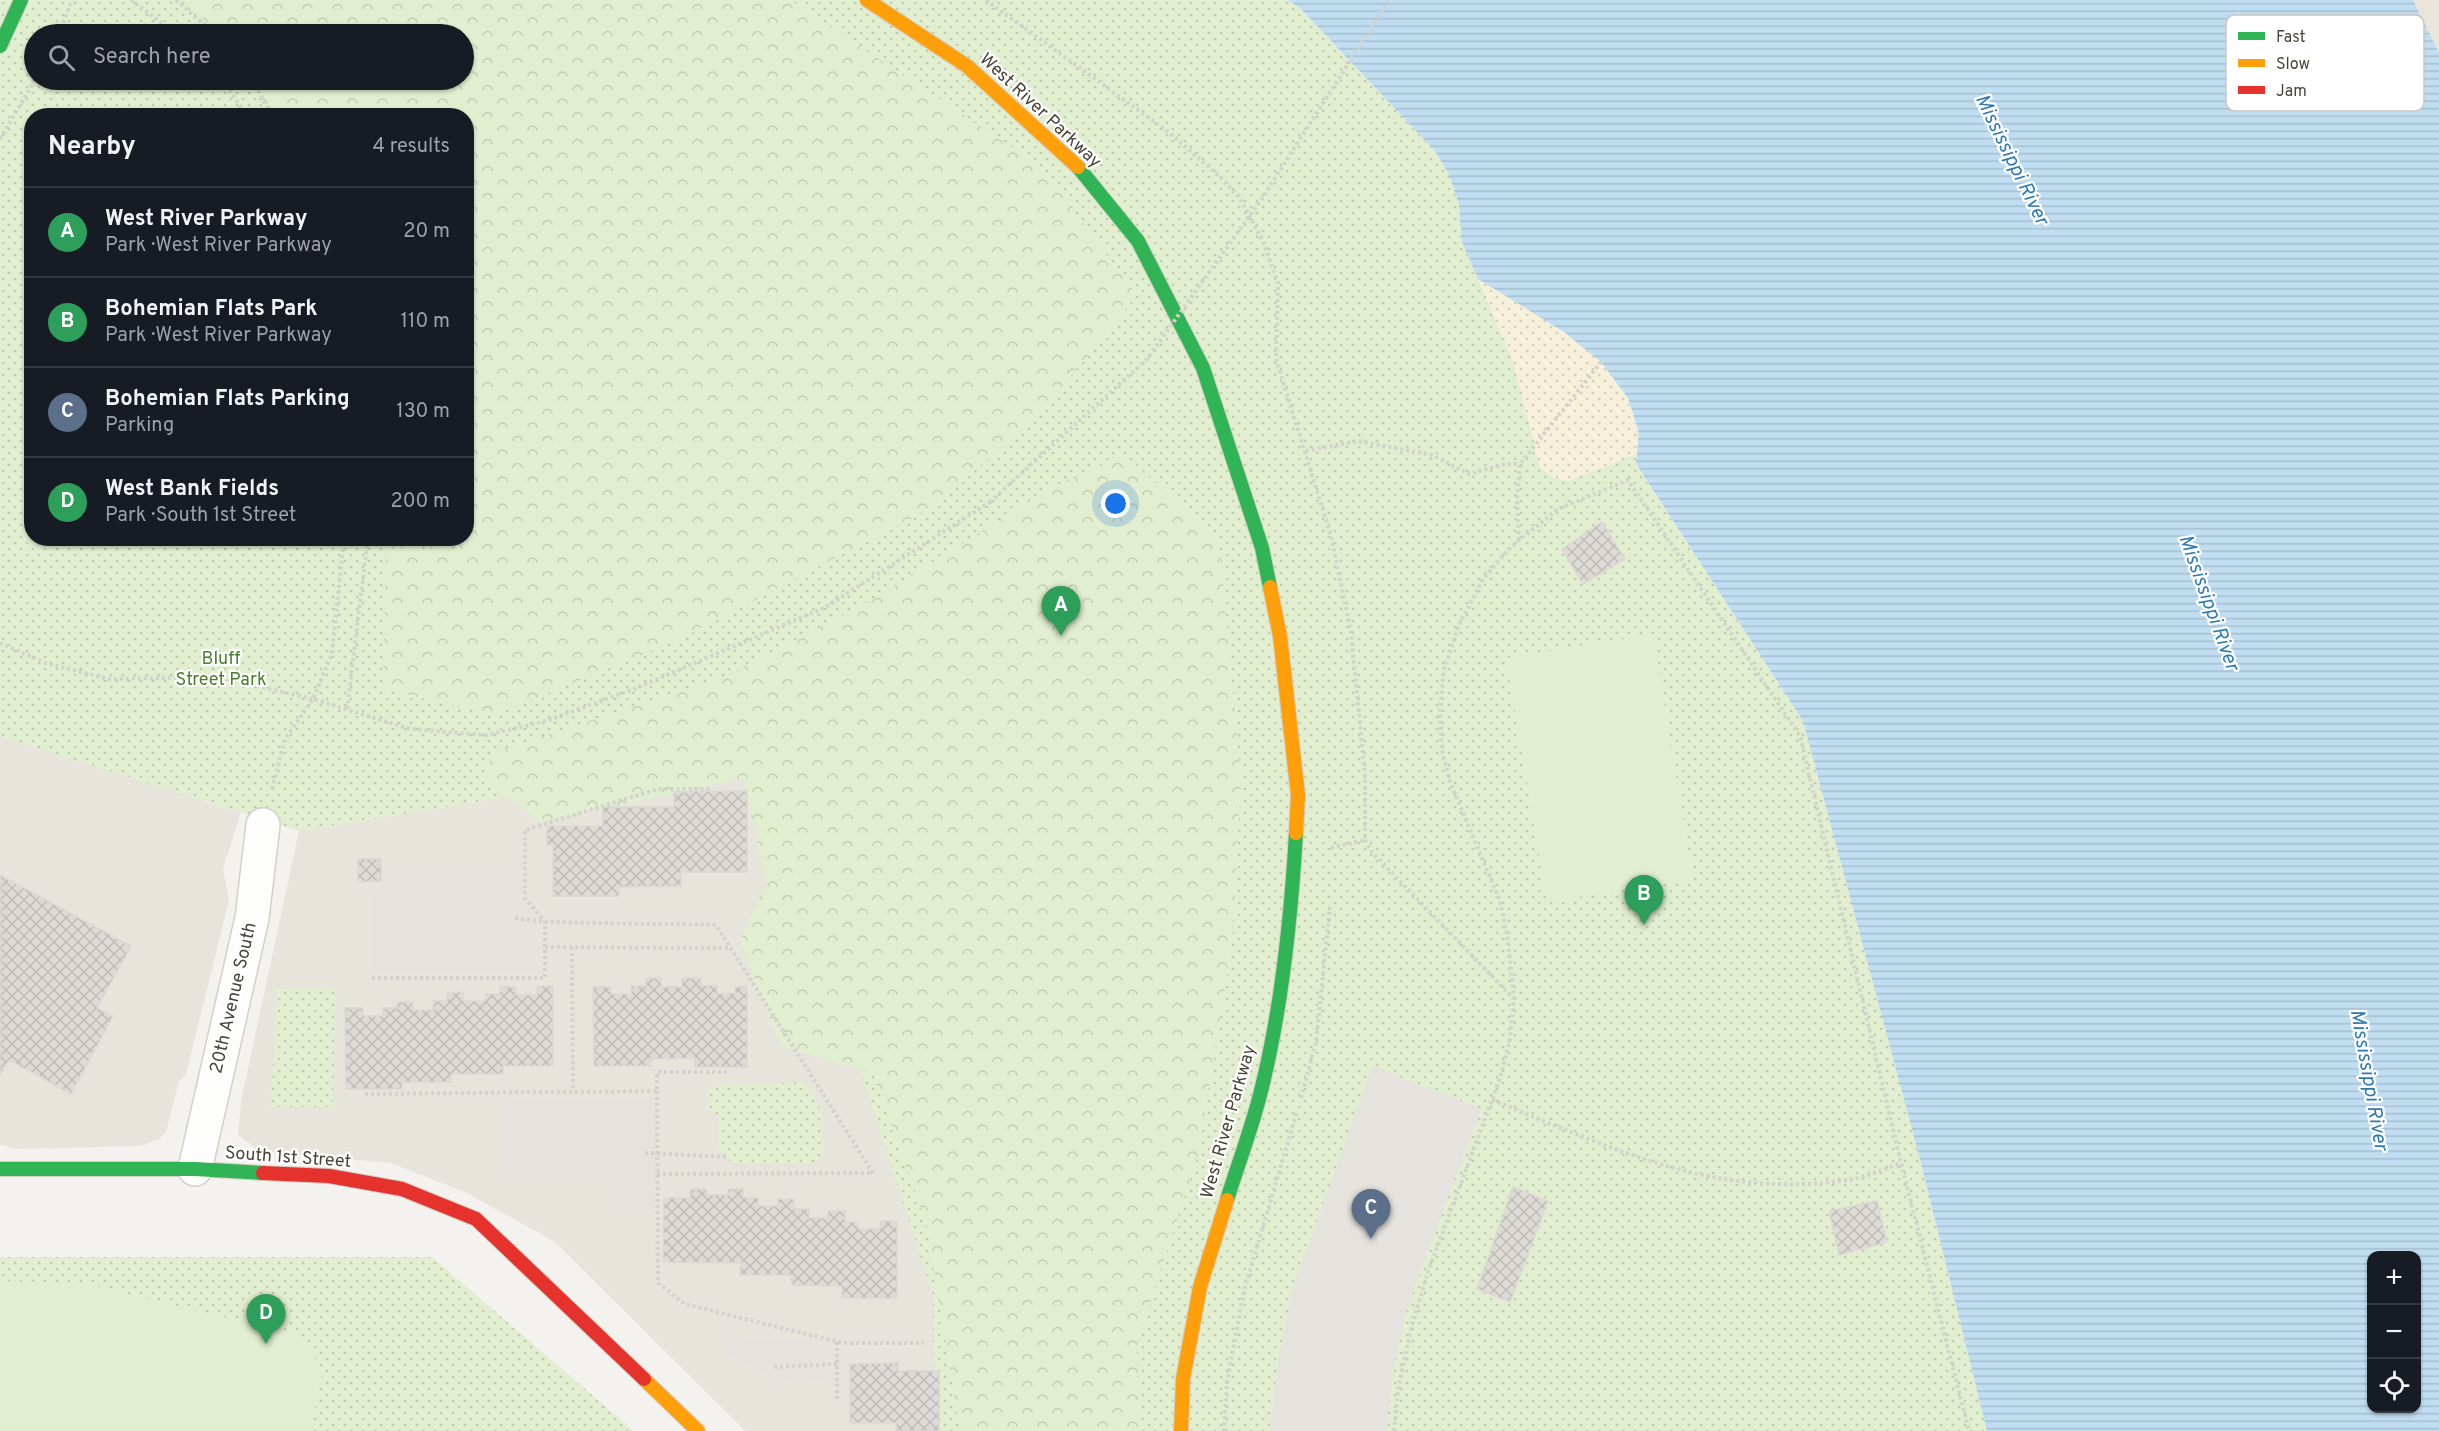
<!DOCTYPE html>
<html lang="en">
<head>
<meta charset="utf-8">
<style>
  :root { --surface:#171b24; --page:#242831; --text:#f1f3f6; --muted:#9ea1a6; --line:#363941; --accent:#d93025 }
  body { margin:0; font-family:Overpass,sans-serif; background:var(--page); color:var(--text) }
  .controls { position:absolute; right:18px; bottom:18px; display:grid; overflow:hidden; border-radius:12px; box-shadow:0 2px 4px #0004 }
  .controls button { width:54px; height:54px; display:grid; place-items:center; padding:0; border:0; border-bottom:2px solid var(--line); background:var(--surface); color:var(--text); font:30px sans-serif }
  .you { position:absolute; left:1116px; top:504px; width:21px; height:21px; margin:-15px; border:4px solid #fff; border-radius:50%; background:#1a73e8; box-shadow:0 0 0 9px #1a73e833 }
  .badge { display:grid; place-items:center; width:39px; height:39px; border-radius:50%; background:var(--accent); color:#fff; font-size:20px; font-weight:700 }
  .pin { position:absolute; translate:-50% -50px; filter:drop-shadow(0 2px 3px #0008) }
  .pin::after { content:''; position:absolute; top:32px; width:21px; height:18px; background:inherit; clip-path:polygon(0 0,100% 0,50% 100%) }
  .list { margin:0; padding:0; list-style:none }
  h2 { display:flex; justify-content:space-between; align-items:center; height:78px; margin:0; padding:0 24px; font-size:26px }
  h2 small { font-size:20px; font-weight:400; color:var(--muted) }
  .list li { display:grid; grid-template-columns:39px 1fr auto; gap:18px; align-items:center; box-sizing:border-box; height:90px; padding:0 24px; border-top:2px solid var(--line) }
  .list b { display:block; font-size:22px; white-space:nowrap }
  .list p { margin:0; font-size:20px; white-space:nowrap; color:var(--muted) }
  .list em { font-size:20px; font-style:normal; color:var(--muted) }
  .icon { flex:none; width:33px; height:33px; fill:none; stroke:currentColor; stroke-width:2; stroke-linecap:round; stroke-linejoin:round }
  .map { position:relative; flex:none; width:2439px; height:1431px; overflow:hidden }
  .search { position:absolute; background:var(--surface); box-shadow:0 2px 4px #0004; left:24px; top:24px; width:450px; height:66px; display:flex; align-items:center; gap:15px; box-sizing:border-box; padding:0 21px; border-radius:33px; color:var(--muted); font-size:22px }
  .panel { position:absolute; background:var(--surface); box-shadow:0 2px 4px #0004; left:24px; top:108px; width:450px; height:438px; border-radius:24px }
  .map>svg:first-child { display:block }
</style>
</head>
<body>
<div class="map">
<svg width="2439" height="1431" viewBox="0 0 2439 1431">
  <defs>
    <pattern id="grass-dots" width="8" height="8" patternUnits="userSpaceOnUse" patternTransform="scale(1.5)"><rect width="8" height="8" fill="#e1eecf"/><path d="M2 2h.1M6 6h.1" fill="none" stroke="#c3cdb2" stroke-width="1.8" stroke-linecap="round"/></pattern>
    <pattern id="forest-crowns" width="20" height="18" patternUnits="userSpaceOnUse" patternTransform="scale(1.5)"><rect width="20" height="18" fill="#e1eecf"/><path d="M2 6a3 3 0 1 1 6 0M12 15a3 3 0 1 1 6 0" fill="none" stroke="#c3cdb2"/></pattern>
    <pattern id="sand-dots" width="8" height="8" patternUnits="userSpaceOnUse" patternTransform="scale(1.5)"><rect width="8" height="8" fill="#f7f0da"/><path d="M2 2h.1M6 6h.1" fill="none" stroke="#d5cfbc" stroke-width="1.8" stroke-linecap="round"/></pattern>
    <pattern id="water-rules" width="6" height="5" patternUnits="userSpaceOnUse" patternTransform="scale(1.5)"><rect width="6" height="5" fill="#c0ddf1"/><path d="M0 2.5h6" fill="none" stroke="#a6bfcf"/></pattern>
    <pattern id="building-cross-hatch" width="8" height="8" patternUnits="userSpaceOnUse" patternTransform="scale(1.5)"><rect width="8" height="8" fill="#dedbd6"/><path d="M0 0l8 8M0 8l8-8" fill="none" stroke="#c0bdb8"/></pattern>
  </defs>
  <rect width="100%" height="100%" fill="#f4f2ee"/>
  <path fill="#e7e4dc" d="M0,734L241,813L223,868L229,900L186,1074L179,1081L166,1132L159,1139L141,1146L17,1149L0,1145Z
    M759,756L936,1293L940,1431H745L555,1242L467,1193L391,1163L259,1151L238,1135L241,1101L299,831Z"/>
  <path fill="#eae5da" d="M2413,0H2439V53L2438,52Z"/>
  <path fill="url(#grass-dots)" fill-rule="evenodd" d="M0,0H1288L1301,9L1434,150L1449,174L1459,205L1462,242L1478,279L1564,332L1639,433L1636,465L1803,721L1921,1163L1987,1431H934L933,1295L759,756L299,831L0,736ZM34,34H464V80H34ZM32,116H466V538H32Z
    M277,989L335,990L333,1107H271Z
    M805,1082L822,1112L823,1153L815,1163H731L719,1150V1116L708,1109V1089L719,1086Z
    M0,1257H432L634,1431H0Z"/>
  <path fill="url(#forest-crowns)" d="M190,0H790L1040,166L1137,295L1048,404L937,505L680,639L495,715L383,689L386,539L466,538V116L269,115L244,80H464V34H214Z
    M1125,455L1219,541L1241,780L1232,945L1198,1155L1137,1344L1139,1431H960L926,1222L873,1074L780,1045L740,940L766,884L744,778L542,822L481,779L494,752L724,677L868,602L1056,485Z"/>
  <path fill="url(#sand-dots)" d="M1478,279C1542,318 1645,365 1637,454L1569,481L1553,478L1540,467L1513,362Z"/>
  <path fill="#e1eecf" d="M1653,634L1693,879L1547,902L1506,658Z
    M0,1281L83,1283L301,1336L323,1371L310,1431H0Z"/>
  <path fill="#e6e3df" d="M387,863H521V899L536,916L537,974H370V896H387Z
    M1372,1066L1481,1109L1408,1305L1393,1370L1386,1431H1270L1278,1362L1292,1291Z
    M508,1098L656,1099V1209H607V1175H508Z
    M734,1335L756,1342L827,1338V1381L794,1383L748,1366L725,1351Z"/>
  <path fill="url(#water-rules)" fill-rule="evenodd" d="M1288,0H2413L2439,53V1431H1987L1921,1163L1803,721L1636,464L1639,433L1628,398L1601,362L1564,332L1478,279L1462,242L1459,205L1449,174L1434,150L1301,9ZM2372,1256H2416V1408H2372Z"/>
  <path fill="url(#building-cross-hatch)" stroke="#dcd9d4" stroke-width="1.5" d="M1602,522L1625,559L1583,584L1562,549Z
    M747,791V872H681V886L619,887V896H553V845H547V826H603V807H674V792Z
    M358,859H381V881L358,882Z
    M0,875L131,946L97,1008L113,1016L71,1094L9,1060L0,1075Z
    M646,978H661V987H682V978H701V986L717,985V994L735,993V987H747V1067H695V1058L650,1059L651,1066H594L593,987H611V994H631V986H646Z
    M537,986H553V1066H503V1074H451V1082H402V1089H346L345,1008H363V1016H383V1008H397V1002H413V1010H433V1001H447V993L463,992V1001H485V994H500V987H516V995H537Z
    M1513,1187L1548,1201L1510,1302L1477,1289Z
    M690,1189H706V1195H728V1189H743V1198H758V1206H778V1199H794V1209H809V1218H828V1211H845V1222H858V1229H880V1221H897V1298H842V1286L792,1285V1275H740L741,1263L663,1262L664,1198H690Z
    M1877,1201L1887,1242L1839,1255L1829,1211Z
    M898,1363V1371H939V1431H896V1423H850V1364Z"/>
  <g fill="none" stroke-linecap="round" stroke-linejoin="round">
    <g stroke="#d2d0cb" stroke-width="36">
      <path id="street" d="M195,1169L252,918L263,825"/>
    </g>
    <g stroke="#d3cfc5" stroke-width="16">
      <path id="fast" d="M0,46L21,0
        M1078,167L1138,241L1203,368L1262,548L1270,587
        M0,1169H195L263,1173
        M1227,1200C1238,1164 1252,1128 1261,1091C1282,1008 1291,919 1296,833"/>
    </g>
    <g stroke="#d3cfc5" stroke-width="16">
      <path id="slow" d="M867,0L967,66L1078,167
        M1270,587L1280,636L1298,795L1296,833
        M644,1379L698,1431
        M1181,1431L1183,1379L1200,1287L1227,1200"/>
    </g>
    <g stroke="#d3cfc5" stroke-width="16">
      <path id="jam" d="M263,1173L329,1176L402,1189L476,1219L644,1379"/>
    </g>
    <path stroke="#d3d2cc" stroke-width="4" stroke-dasharray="3 3" stroke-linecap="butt" d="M131,0L177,34
      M176,0L215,34
      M986,0L1171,134L1219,176L1239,197L1263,241L1278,283L1276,359L1331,536L1351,632L1365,775V840L1372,852L1513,998
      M59,34L72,0
      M223,80L246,116
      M252,80L272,116
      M0,139L35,80
      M1306,451L1358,441L1432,455L1469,474L1506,464H1520
      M1519,540L1517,498L1520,464L1601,362
      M0,643L48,664L109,679L218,677L313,699L410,729L487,735L546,721L634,689L826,607L990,502
      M347,709L368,538
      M272,789L285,739L313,699L332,654L344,538
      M1331,848L1365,840
      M515,918L545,922L716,925L873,1173
      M545,947L730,948
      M572,947L573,1092
      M372,978H545V922L525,898V830L658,789H711
      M657,1091L658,1283L685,1304L843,1343H924
      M365,1094L657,1091V1072H730
      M1301,1098L1316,1042L1330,907
      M1492,1100C1612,1148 1715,1200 1849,1180C1866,1177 1884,1169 1901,1163
      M645,1153L726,1157
      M657,1174L872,1173
      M837,1342V1402
      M774,1367L837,1364
      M1224,1431L1227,1382L1244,1291L1297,1111
      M1394,1431L1399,1384L1412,1325L1428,1272L1500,1078L1510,1040L1514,998L1508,941L1500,901L1450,782L1442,750L1440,713L1444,669L1459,625L1483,579L1511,547L1558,509L1628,480L1800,736L1901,1163L1969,1431"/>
    <use href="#street" stroke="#fdfdfc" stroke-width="33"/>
    <use href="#fast" stroke="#30b455" stroke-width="14"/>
    <use href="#slow" stroke="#ff9f0a" stroke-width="14"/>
    <use href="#jam" stroke="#e5322d" stroke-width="14"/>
    <path stroke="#d3d2cc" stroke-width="4" stroke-dasharray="3 3" stroke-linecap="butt" d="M990,502L1147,359L1263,197L1389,0"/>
  </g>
  <g text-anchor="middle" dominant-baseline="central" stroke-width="4.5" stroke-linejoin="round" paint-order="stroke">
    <g font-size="18" fill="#4b4439" stroke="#fff">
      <text transform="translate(1040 111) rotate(43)">West River Parkway</text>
      <text transform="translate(234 998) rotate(-77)">20th Avenue South</text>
      <text transform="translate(1229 1122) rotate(-74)">West River Parkway</text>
      <text transform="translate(288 1158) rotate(4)">South 1st Street</text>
    </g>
    <g font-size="18" fill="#4a7f2a" stroke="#fff">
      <text x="221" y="659">Bluff<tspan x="221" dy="21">Street Park</tspan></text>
    </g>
    <g font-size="20" font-style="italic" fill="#2e7ab2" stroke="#fff">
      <text transform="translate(2011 160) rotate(64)">Mississippi River</text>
      <text transform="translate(2208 603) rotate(70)">Mississippi River</text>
      <text transform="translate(2368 1080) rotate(80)">Mississippi River</text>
    </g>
  </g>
  <rect x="2226" y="15" width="198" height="96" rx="9" fill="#fff" stroke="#c9c7c4" stroke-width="1.5"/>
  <rect x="2238" y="32" width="27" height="8" fill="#30b455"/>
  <rect x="2238" y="59" width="27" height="8" fill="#ff9f0a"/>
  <rect x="2238" y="86" width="27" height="8" fill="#e5322d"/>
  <g font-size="16" fill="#4b4439">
    <text x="2276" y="42">Fast</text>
    <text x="2276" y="69">Slow</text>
    <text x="2276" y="96">Jam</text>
  </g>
</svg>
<div class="controls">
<button>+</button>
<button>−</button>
<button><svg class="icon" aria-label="locate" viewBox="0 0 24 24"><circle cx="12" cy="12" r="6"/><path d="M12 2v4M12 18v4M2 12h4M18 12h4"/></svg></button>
</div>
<div class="you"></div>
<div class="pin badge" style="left:1061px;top:636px;background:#2e9e5b">A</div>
<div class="pin badge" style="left:1644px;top:925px;background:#2e9e5b">B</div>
<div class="pin badge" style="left:1371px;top:1239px;background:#5c6f8a">C</div>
<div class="pin badge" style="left:266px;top:1344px;background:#2e9e5b">D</div>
<div class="search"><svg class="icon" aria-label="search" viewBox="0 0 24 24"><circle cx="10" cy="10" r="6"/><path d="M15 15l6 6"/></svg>Search here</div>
<section class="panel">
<h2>Nearby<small>4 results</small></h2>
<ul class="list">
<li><span class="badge" style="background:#2e9e5b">A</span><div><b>West River Parkway</b><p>Park · West River Parkway</p></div><em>20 m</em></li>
<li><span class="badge" style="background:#2e9e5b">B</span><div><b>Bohemian Flats Park</b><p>Park · West River Parkway</p></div><em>110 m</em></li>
<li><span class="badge" style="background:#5c6f8a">C</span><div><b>Bohemian Flats Parking</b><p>Parking</p></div><em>130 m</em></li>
<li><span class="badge" style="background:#2e9e5b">D</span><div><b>West Bank Fields</b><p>Park · South 1st Street</p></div><em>200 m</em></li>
</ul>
</section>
</div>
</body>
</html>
